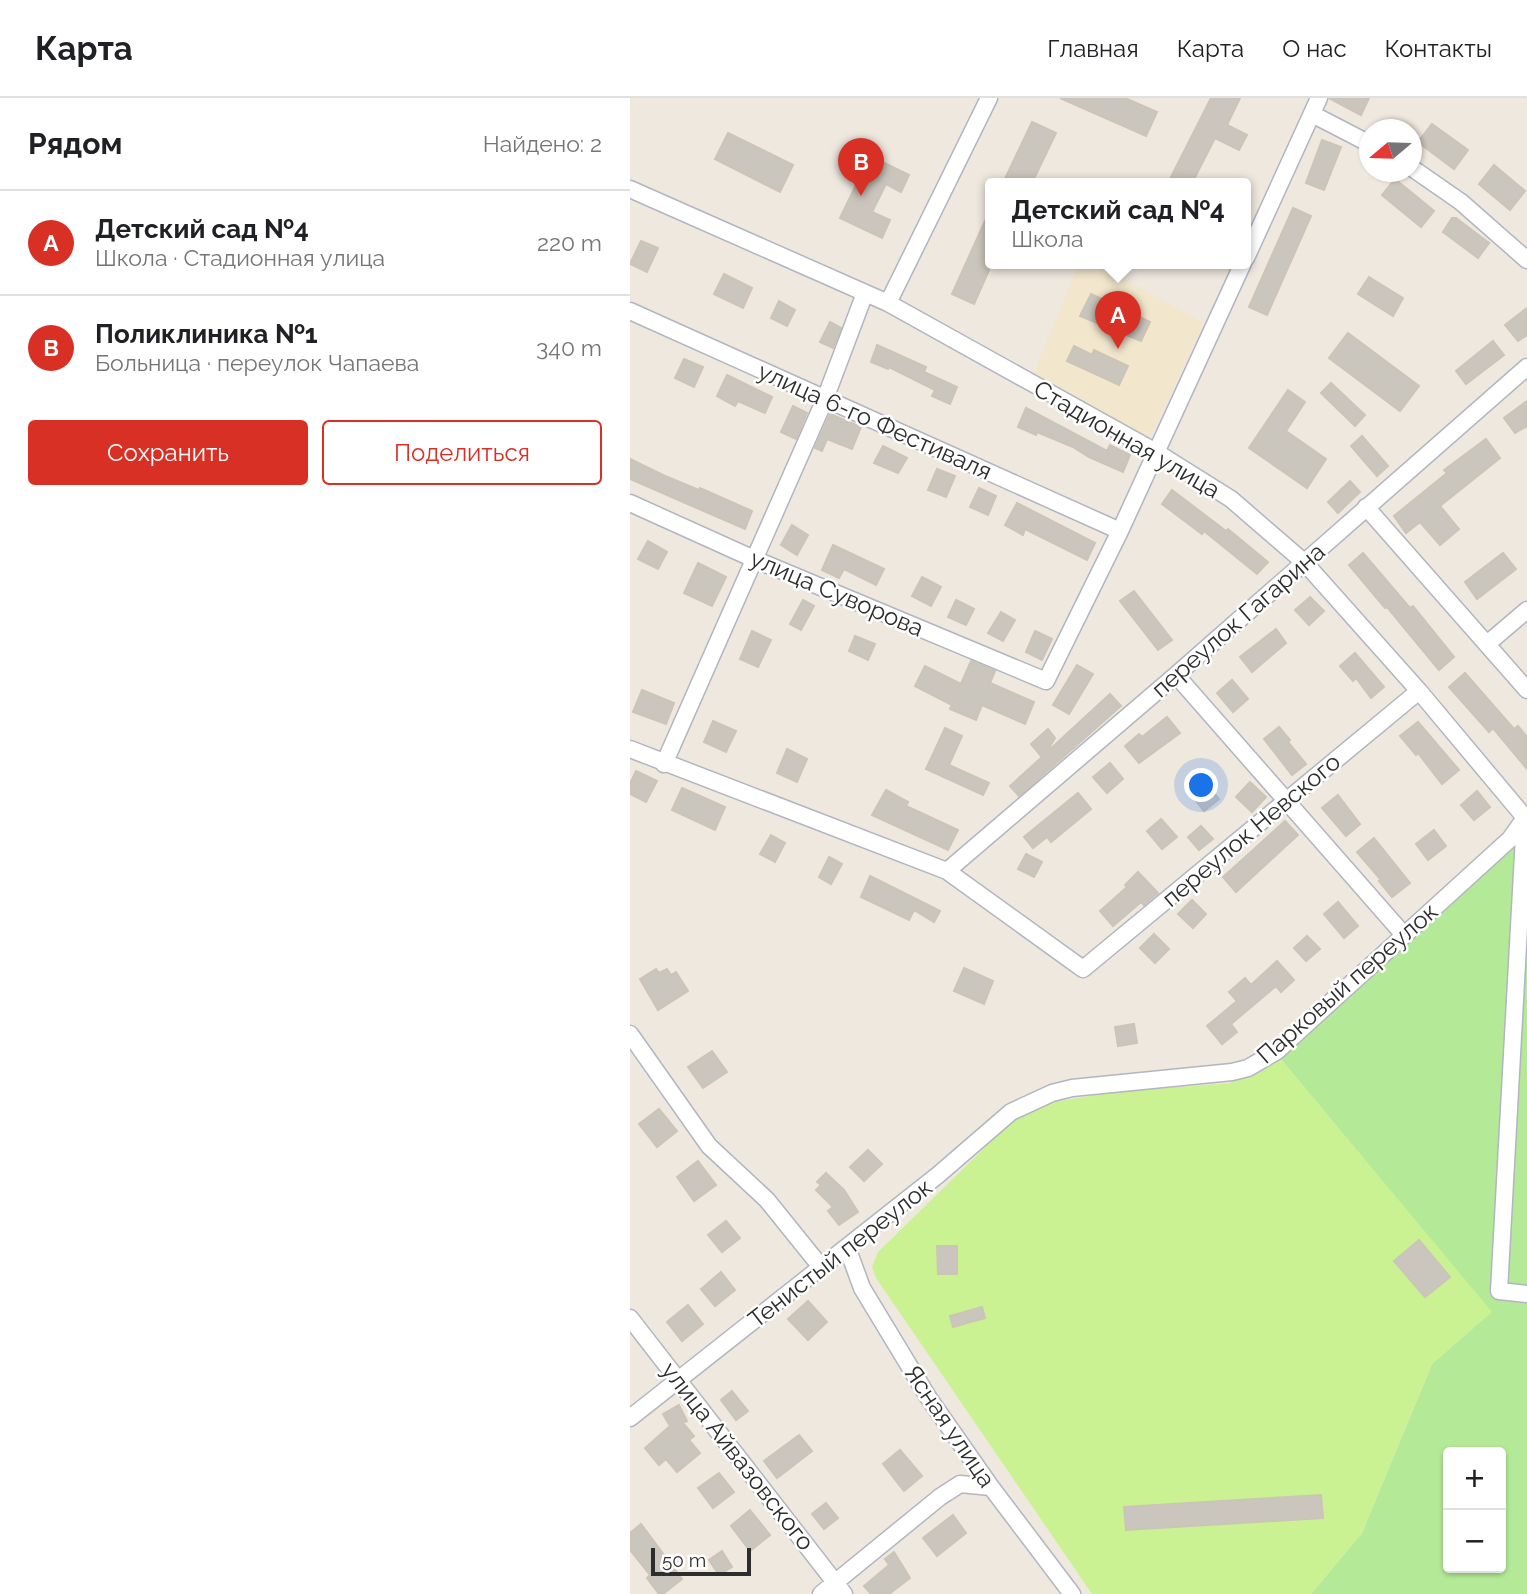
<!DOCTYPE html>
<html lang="ru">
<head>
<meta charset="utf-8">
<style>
  :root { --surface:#fff; --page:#f2f2f2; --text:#202124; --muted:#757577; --line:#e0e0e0; --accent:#d93025 }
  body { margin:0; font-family:Raleway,sans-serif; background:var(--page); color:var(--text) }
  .controls { position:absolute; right:21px; bottom:21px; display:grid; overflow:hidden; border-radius:7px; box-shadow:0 2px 5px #0004 }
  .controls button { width:63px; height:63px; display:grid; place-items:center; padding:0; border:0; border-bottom:2px solid var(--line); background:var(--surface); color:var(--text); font:35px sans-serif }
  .compass { position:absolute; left:729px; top:21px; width:63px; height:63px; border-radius:50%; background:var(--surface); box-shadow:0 2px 5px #0004; rotate:251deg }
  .scale { position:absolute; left:21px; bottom:18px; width:100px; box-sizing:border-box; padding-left:7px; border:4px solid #2d2d2d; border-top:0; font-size:19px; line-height:24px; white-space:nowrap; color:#2d2d2d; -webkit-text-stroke:5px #fff; paint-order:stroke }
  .you { position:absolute; left:572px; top:688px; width:24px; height:24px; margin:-18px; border:5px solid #fff; border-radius:50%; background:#1a73e8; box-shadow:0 0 0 10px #1a73e833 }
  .badge { display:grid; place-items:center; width:46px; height:46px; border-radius:50%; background:var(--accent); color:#fff; font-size:23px; font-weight:700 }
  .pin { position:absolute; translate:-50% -58px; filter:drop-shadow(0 2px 4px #0008) }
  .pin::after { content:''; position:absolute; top:37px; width:24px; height:21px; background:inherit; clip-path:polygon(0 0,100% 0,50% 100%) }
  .popup { position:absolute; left:355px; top:80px; width:266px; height:91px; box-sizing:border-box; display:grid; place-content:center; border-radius:7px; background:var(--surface); filter:drop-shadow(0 2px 5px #0005); font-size:23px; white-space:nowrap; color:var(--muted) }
  .popup b { font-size:26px; color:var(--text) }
  .popup::after { content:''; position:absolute; left:50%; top:100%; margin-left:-14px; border:14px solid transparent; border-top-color:var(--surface) }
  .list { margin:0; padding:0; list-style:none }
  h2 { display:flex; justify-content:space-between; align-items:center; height:91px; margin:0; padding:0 28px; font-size:30px }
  h2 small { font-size:23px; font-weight:400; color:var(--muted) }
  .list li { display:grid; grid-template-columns:46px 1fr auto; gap:21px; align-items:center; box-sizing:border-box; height:105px; padding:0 28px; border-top:2px solid var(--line) }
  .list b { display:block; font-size:26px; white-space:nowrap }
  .list p { margin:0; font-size:23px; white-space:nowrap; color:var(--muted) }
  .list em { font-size:23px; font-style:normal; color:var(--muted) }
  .actions { display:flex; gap:14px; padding:21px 28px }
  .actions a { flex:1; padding:16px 0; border:2px solid var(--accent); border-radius:7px; text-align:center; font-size:24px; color:var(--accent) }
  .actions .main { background:var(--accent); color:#fff }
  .map { position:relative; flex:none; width:897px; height:1496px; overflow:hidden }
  header { display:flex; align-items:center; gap:42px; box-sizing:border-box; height:98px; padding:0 35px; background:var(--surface); border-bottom:2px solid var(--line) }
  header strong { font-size:33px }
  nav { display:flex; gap:38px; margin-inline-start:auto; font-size:24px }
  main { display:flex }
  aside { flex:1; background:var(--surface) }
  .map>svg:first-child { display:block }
</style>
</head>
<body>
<header>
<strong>Карта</strong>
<nav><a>Главная</a><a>Карта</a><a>О нас</a><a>Контакты</a></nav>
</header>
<main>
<aside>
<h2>Рядом<small>Найдено: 2</small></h2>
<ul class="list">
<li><span class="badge">A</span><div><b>Детский сад №4</b><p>Школа · Стадионная улица</p></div><em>220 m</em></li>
<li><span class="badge">B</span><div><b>Поликлиника №1</b><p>Больница · переулок Чапаева</p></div><em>340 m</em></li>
</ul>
<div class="actions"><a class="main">Сохранить</a><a>Поделиться</a></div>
</aside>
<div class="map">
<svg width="897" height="1496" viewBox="0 0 897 1496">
  <rect width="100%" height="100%" fill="#efe8df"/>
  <path fill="#f2e6cd" d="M449,165H464L574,225L518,344L403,277Z"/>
  <path fill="#b4ea97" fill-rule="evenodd" d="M897,737V1496H681L732,1435L802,1266L861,1214L645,954ZM818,1354H871V1470H818Z"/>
  <path fill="#caf292" d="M645,954L862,1214L802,1266L732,1435L681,1496H462L246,1180L242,1169L248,1154L381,1024L422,1004L487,994L600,985Z"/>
  <path fill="#cbc6bd" stroke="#cbc4b7" stroke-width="2" d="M430,0H495L527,14L516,38Z
    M581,0H610L597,27L617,37L609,52L585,40L562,85H538Z
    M699,0H739L731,17Z
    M402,24L426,35L402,85H373Z
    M802,26L838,52L824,71L788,44Z
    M98,35L163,67L150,94L85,61Z
    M692,42L711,49L694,92L676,85Z
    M240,58L279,77L271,94L256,86L242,114L260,122L252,140L210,120Z
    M864,67L895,93L880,112L849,86Z
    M765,81L804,113L791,129L752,97Z
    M663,110L681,118L637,217L619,209Z
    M360,112V170L344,206L322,196Z
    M822,120H826L859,145L848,160L813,134Z
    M11,143L28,150L17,174L0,166Z
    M94,176L122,190L113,210L84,196Z
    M739,179L773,200L763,218L728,196Z
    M461,196L520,224L511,243L450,218Z
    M149,203L165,212L157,228L141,220Z
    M897,210V237L888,243L875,227Z
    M200,224L211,230L203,250L190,244Z
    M718,235L789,288L770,313L699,260Z
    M863,243L874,257L836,286L826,273Z
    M247,247L296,269L294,274L327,289L320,306L302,298L305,292L259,269L258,271L241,264Z
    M444,248L462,257L464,252L498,268L489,287L437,263Z
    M54,261L73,269L64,289L45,280Z
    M97,277L142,299L135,315L108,303L105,308L87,298Z
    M701,285L735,317L725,328L691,295Z
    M658,292L675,304L656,333L696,361L677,390L619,350Z
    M897,303V328L885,335L874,320Z
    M163,308L177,315L166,341L151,334Z
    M396,310L477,353L480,347L500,357L493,374L459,359L443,349L407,334L406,337L388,329Z
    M200,316L231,329L222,351L197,341L192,353L185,350Z
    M732,338L758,368L747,378L721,348Z
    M856,341L870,360L810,408L829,431L810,447L790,424L776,435L764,418L817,375L814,372Z
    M253,348L277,360L268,375L244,365Z
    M0,361L35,378L69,392L70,390L122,413L115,431L0,381Z
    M307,371L325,378L316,399L298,392Z
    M720,383L730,394L708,415L698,404Z
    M349,390L366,398L358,417L340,409Z
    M542,392L596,433L598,431L638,464L627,476L574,433L572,436L532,406Z
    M387,405L465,445L457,462L395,431L393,437L375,427Z
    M162,427L178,437L167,457L151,447Z
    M18,443L37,454L28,471L8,461Z
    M203,447L254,471L246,487L214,471L209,480L192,472Z
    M733,455L780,510L783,508L824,559L809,572L757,509L755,510L719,467Z
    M873,455L886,471L847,501L835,484Z
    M68,465L96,479L82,508L54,495Z
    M292,479L311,489L301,508L282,498Z
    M504,493L542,542L528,552L490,503Z
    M680,499L694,513L679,527L665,512Z
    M173,502L184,508L171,532L160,526Z
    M326,502L344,511L336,527L318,519Z
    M371,514L385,522L373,543L358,535Z
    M646,531L656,545L622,574L610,559Z
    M122,533L141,542L128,569L110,561Z
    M405,533L422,541L412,562L396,554Z
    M225,538L245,546L238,562L219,553Z
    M725,555L754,589L741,600L726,580L723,583L710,568Z
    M341,563L365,573L360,585L404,604L395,626L352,607L346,622L320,611L322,607L285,588L295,568L331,586Z
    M447,567L463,576L439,616L423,607Z
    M835,575L884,631L888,628L897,639V671L863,630L859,634L819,589Z
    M602,582L618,601L603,614L587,595Z
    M12,592L44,605L36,626L3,614Z
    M480,596L491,608L389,698L380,688L412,659L401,646L418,631L425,640L416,655Z
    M537,619L550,635L509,665L495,648L509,636L512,639Z
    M83,623L106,633L96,654L74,644Z
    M788,624L829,672L812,686L788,655L786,657L770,638Z
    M649,629L660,642L658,644L676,666L662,677L634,641Z
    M315,630L332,638L319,667L359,685L353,697L296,671Z
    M157,651L177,661L167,684L147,675Z
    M480,665L493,681L477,695L463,679Z
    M6,673L27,683L16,704L0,696V686Z
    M620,684L636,699L622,714L606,699Z
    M576,685L589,701L574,713L561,697Z
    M52,690L95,709L85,732L42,712Z
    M256,692L278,704L276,708L328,732L318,752L242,717Z
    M847,693L860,709L844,722L831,707Z
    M448,695L461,711L421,744L417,739L403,750L394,739Z
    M708,697L730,726L716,738L692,710Z
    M531,721L547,739L532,751L517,733Z
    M655,723L668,737L606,794L593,779Z
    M571,728L583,741L569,752L558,739Z
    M804,732L816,748L798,762L786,746Z
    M141,737L155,745L145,764L130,756Z
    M744,740L780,785L762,799L749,783L751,782L727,754Z
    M396,756L412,764L404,779L388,771Z
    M199,759L212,766L201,786L189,779Z
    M508,774L528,795L514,807L511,804L483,828L470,813L497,789L495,787Z
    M240,778L310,813L304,824L284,812L279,822L231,799Z
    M562,802L576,816L563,830L548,816Z
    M708,804L728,828L714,840L694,816Z
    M524,836L539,851L525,865L510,850Z
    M677,838L690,851L676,863L664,850Z
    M647,863L664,882L651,894L646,888L601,926L607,934L592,946L577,928L607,903L599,894L615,880L621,887Z
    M334,870L363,883L354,906L324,893Z
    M26,871L29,875L37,871L41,877L46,874L58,893L28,912L10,881Z
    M504,926L507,945L488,948L485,929Z
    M82,953L97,974L73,990L58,969Z
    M29,1011L47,1033L27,1049L9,1026Z
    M238,1052L252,1066L234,1083L220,1069Z
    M68,1063L86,1087L64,1103L47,1079Z
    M196,1075L214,1092L228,1114L209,1127L198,1113L203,1109L186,1092L191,1087L187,1084Z
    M96,1123L110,1140L92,1154L78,1137Z
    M789,1142L820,1179L795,1199L764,1163Z
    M307,1148H327V1176H308Z
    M91,1174L105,1192L85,1208L71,1191Z
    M178,1203L197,1224L178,1242L158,1221Z
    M58,1207L73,1226L52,1243L37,1224Z
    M352,1209L355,1220L323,1229L320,1218Z
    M102,1293L118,1313L106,1322L91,1302Z
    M49,1307L57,1323L53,1325L64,1338L59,1342L70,1355L47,1374L36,1361L29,1367L15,1350L40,1328L33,1316Z
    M169,1337L182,1353L147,1380L134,1363Z
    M270,1352L292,1378L274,1393L253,1366Z
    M89,1375L104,1394L83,1410L68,1390Z
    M691,1397L693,1420L496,1432L494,1409Z
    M196,1405L208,1420L194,1431L182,1416Z
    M120,1412L140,1437L120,1453L101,1428Z
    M323,1417L336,1435L307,1458L293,1440Z
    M11,1426L52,1481L33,1496H29L17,1480L20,1477L0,1452V1435Z
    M92,1453L102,1469L89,1477L79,1462Z
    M264,1454L280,1480L259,1496H241L234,1488L259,1467L255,1461Z"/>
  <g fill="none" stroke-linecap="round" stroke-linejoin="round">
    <g stroke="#b2b5c1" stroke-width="19">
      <path id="minor" d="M682,16L740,46
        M782,70L831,104L897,162
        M0,91L258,205L526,354L601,401L675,465L789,593L897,722
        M616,160L689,0
        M258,205L359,0
        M0,213L490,433
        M0,405L124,461L416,583L490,433L613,165
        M736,409L897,592
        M857,546L897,512
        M546,577L774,837
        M0,651L317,773L453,871L789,593
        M34,666L195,301L235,195
        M895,720L869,1193L897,1196
        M317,773L546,577L897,269
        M0,936L79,1048L137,1102L191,1169
        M217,1149L232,1190L298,1299L361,1389L442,1496
        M0,1220L214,1496
        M0,1320L308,1077L381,1014L422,995L442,990L602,974L618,970L647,953L880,741L895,720
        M191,1496L310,1399L330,1386L361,1389"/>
    </g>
    <use href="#minor" stroke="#fff" stroke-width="16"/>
  </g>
  <g text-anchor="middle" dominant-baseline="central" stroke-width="5" stroke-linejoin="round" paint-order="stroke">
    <g font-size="24" fill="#2d2d2d" stroke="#fff">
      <text transform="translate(245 323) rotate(24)">улица 6-го Фестиваля</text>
      <text transform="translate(497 341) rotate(30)">Стадионная улица</text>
      <text transform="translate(207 495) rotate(23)">улица Суворова</text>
      <text transform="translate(608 522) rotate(-41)">переулок Гагарина</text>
      <text transform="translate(621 732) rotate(-40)">переулок Невского</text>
      <text transform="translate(717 885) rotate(-41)">Парковый переулок</text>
      <text transform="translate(210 1155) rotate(-38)">Тенистый переулок</text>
      <text transform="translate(320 1328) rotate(56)">Ясная улица</text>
      <text transform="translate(108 1358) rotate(52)">улица Айвазовского</text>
    </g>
  </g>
</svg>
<div class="controls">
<button>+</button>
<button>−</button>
</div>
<svg class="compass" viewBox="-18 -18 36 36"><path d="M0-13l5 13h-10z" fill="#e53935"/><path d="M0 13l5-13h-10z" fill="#757577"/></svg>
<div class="scale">50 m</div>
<div class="you"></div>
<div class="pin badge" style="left:488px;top:251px">A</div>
<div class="popup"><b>Детский сад №4</b>Школа</div>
<div class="pin badge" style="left:231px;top:98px">B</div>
</div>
</main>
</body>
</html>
